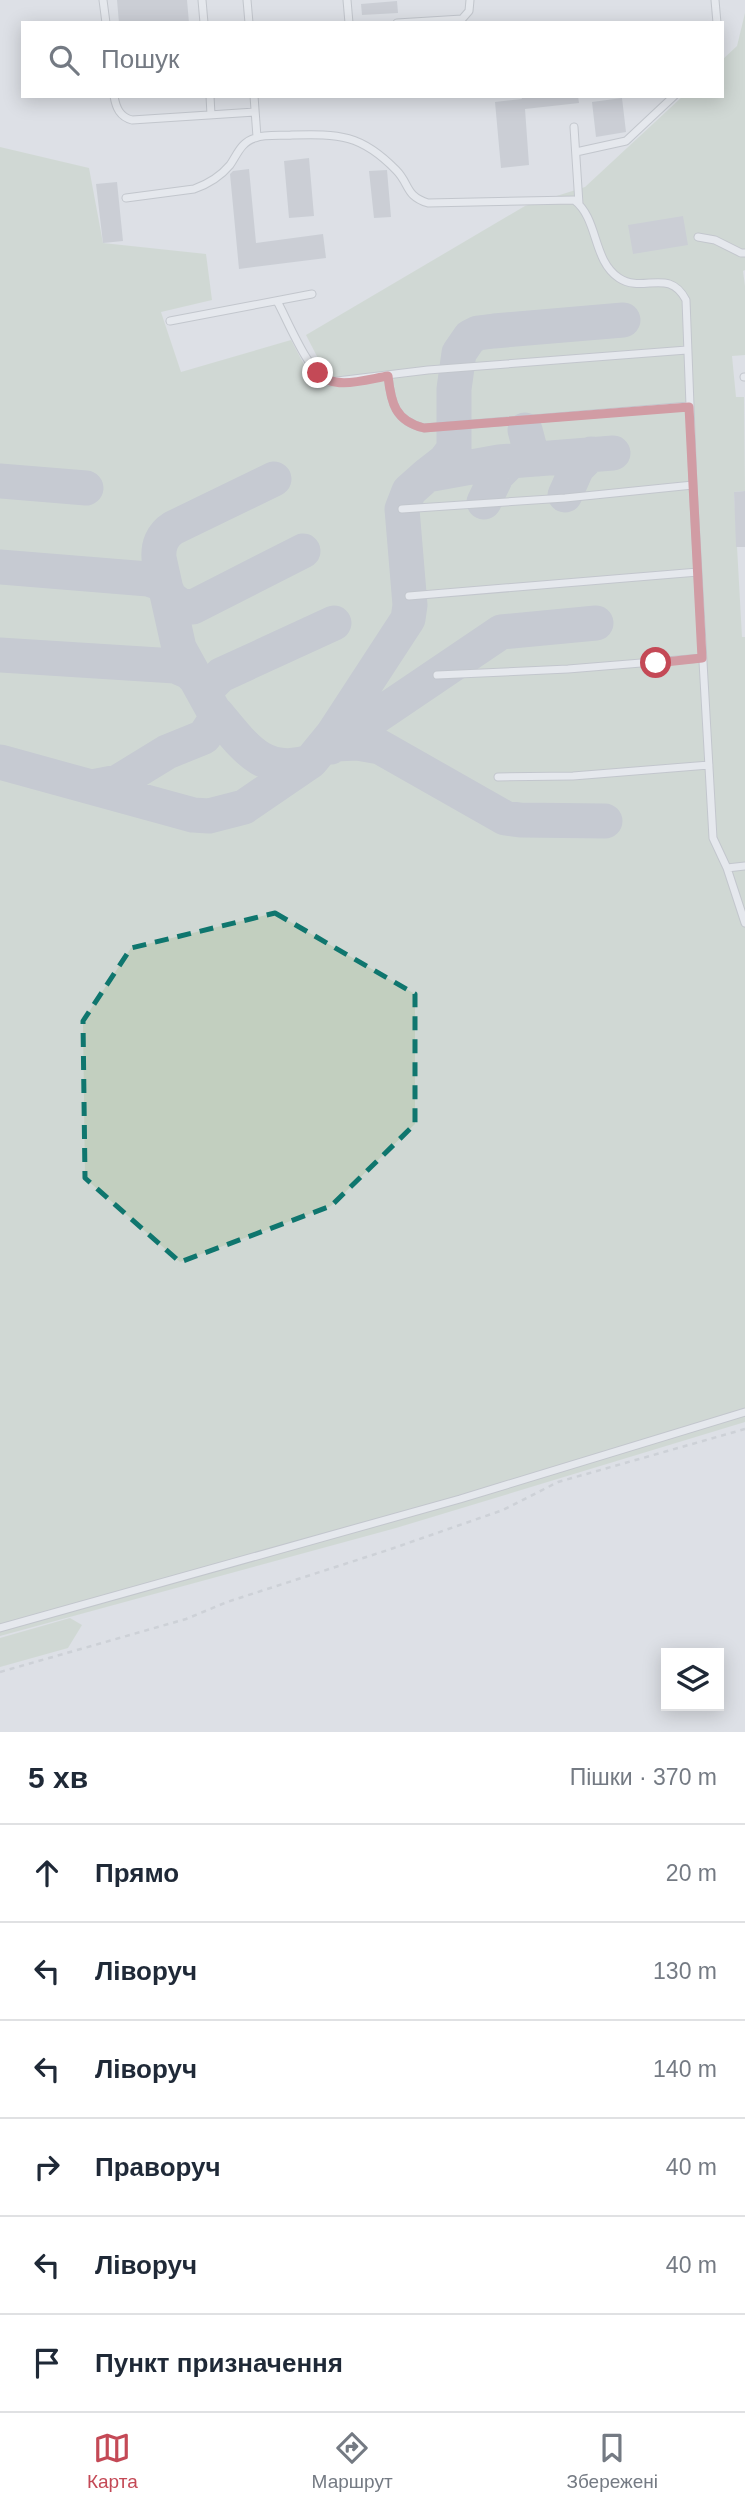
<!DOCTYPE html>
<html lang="uk">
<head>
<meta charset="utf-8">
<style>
  :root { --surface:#fff; --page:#f2f2f3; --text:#1f2937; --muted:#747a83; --line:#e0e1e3; --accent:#c44956 }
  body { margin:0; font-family:Helvetica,sans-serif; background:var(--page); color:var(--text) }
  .controls { position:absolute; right:21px; bottom:21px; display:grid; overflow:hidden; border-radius:0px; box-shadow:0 4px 18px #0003 }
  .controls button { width:63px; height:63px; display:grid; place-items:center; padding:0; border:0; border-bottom:2px solid var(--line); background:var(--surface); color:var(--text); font:35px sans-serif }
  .stop { position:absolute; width:21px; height:21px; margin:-16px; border:5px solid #c44956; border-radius:50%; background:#fff }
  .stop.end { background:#c44956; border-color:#fff; box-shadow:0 2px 7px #0008 }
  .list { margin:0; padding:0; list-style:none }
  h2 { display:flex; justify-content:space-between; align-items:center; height:91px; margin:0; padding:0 28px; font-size:30px }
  h2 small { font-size:23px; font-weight:400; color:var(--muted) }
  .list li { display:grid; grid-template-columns:46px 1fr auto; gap:21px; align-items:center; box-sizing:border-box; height:98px; padding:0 28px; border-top:2px solid var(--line) }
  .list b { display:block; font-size:26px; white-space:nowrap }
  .list em { font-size:23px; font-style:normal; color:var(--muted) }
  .icon { flex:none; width:38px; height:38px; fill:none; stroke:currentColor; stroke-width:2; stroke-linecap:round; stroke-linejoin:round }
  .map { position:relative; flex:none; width:745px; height:1732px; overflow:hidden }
  .search { position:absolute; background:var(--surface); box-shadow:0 4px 18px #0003; left:21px; right:21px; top:21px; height:77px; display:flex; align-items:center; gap:18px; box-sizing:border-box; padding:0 24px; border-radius:0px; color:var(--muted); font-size:26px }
  .sheet { height:679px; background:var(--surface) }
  nav { display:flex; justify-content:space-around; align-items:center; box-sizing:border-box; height:98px; border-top:2px solid var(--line); background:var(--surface); font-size:19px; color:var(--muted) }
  nav a { display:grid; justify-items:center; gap:4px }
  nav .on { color:var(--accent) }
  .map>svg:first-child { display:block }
</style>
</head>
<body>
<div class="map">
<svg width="745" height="1732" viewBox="0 0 745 1732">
  <rect width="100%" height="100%" fill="#dde0e6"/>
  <path fill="#c2cfbf" d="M745,13V270L743,271L745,286V355L732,356L736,397H744L745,491L734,492L742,637H745V1422L396,1528L0,1636V147L89,168L103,243L206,254L212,300L161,312L181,372L291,340L309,374L323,368L306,335L525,206L585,187L683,96H722V60L737,46Z
    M70,1618L82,1625L68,1648L0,1667V1638Z"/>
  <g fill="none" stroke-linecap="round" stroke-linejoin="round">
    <path stroke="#aab0ba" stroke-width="35" d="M525,430L530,449L538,459
      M427,475L445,461L454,449V389L459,353L470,337L478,333L494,331L623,320
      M0,481L86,488
      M565,495L577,468L591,454
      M484,502L497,475L511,461
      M0,567L148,579L160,583L167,591
      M169,597L181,606L193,607L303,551
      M0,655L175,666L189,672L196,679L179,648L159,558C158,546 162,535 173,528L274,479
      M207,697L209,687L221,675L334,623
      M217,714C244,746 263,777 310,762
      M336,744L357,743L380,747L505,818L520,820L605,821
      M331,747L501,632L596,623
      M0,762L193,815L209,816L244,807L311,761L333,734L408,619L410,605L402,509L409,491L427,475L499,462L613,453
      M92,787L118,782L167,752L204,737L217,717L196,679"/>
  </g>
  <path fill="#b5b9c2" d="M117,0H187L189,23H119Z
    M397,1L398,13L362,15L361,4Z
    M521,96H578L579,103L525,109L529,165L501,168L495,102L522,99Z
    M622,98L626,132L596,137L592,102Z
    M309,158L314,216L289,218L284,161Z
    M249,169L256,243L323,234L326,258L239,269L230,174L233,171Z
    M387,170L391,217L374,218L369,171Z
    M117,182L123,241L103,243L96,184Z
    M683,216L688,245L633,254L628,225Z
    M745,491V547H736L734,492Z"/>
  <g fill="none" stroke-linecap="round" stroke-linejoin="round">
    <g stroke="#a3a7af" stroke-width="9">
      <path id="lane" d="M103,0L106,23
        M202,0L204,23
        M247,0L249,23
        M347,0L349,23
        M715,0L717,23
        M397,23L462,19L469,11L470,0
        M114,96C116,108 120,117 132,120L255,112
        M210,96L211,115
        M254,96L257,137
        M574,127L579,204
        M576,152L626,141L674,96
        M126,198L194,189C208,184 220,177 230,165C237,155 241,142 255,138C265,134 281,136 292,135C339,134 361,134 396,170C410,184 405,196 428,203L574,200C599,219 592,260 619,278C643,294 669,267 686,300L693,485L713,838L727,868L745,923
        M698,237L715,240L741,253H745
        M277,301C288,321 309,374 329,382L428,370L687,350
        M170,321L312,294
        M388,376C391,403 395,421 424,428L689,406
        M744,377H745
        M402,509L565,498L693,485
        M409,596L698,572
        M437,675L568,669L702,658
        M498,777L573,776L709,765
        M727,868L745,866
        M0,1628L460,1499L745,1412"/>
    </g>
    <path stroke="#bbbec5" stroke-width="2.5" stroke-dasharray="5 5" stroke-linecap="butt" d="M0,1672L186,1619L227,1602L388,1550L503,1510L558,1482L745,1429"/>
    <use href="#lane" stroke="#eff1f5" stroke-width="7"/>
  </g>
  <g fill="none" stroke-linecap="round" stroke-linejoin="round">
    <path stroke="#c44956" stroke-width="9" d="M318,373C333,391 368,379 388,376C391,403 395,421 424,428L689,407L702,658L656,663"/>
  </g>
  <path d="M0 0H745V1732H0ZM275,913L415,994V1124L331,1206L180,1262L85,1178L83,1021L131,948Z" fill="#dde0e6" fill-opacity=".55" fill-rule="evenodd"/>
  <path fill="none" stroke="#0f766e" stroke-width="5" stroke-dasharray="14 9" stroke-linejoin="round" d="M275,913L415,994V1124L331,1206L180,1262L85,1178L83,1021L131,948Z"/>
</svg>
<div class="controls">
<button><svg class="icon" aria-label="layers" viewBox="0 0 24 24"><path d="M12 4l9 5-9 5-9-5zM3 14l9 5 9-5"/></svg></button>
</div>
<div class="stop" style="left:656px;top:663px"></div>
<div class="stop end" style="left:318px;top:373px"></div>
<div class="search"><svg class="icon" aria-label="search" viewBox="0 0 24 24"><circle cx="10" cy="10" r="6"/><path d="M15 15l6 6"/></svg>Пошук</div>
</div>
<section class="sheet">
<h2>5 хв<small>Пішки · 370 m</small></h2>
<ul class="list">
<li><svg class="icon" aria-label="ahead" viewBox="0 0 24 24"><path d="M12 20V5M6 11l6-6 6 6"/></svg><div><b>Прямо</b></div><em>20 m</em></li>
<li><svg class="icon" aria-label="left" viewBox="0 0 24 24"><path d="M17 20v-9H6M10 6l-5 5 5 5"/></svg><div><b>Ліворуч</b></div><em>130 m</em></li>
<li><svg class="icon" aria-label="left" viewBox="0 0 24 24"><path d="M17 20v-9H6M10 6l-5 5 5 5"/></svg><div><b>Ліворуч</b></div><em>140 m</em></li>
<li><svg class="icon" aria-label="right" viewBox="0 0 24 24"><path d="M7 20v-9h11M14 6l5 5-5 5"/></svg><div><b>Праворуч</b></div><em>40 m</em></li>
<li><svg class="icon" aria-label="left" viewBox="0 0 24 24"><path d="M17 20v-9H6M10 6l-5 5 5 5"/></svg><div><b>Ліворуч</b></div><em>40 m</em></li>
<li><svg class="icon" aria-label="arrive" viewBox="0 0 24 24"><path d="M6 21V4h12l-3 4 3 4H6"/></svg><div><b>Пункт призначення</b></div></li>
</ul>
</section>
<nav>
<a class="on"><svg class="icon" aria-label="map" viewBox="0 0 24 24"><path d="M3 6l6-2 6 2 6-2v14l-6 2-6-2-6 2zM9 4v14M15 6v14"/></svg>Карта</a>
<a><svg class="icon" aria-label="directions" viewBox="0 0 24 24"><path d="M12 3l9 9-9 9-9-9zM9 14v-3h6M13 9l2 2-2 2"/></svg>Маршрут</a>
<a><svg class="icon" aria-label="saved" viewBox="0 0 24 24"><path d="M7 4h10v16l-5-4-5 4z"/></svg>Збережені</a>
</nav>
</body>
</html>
